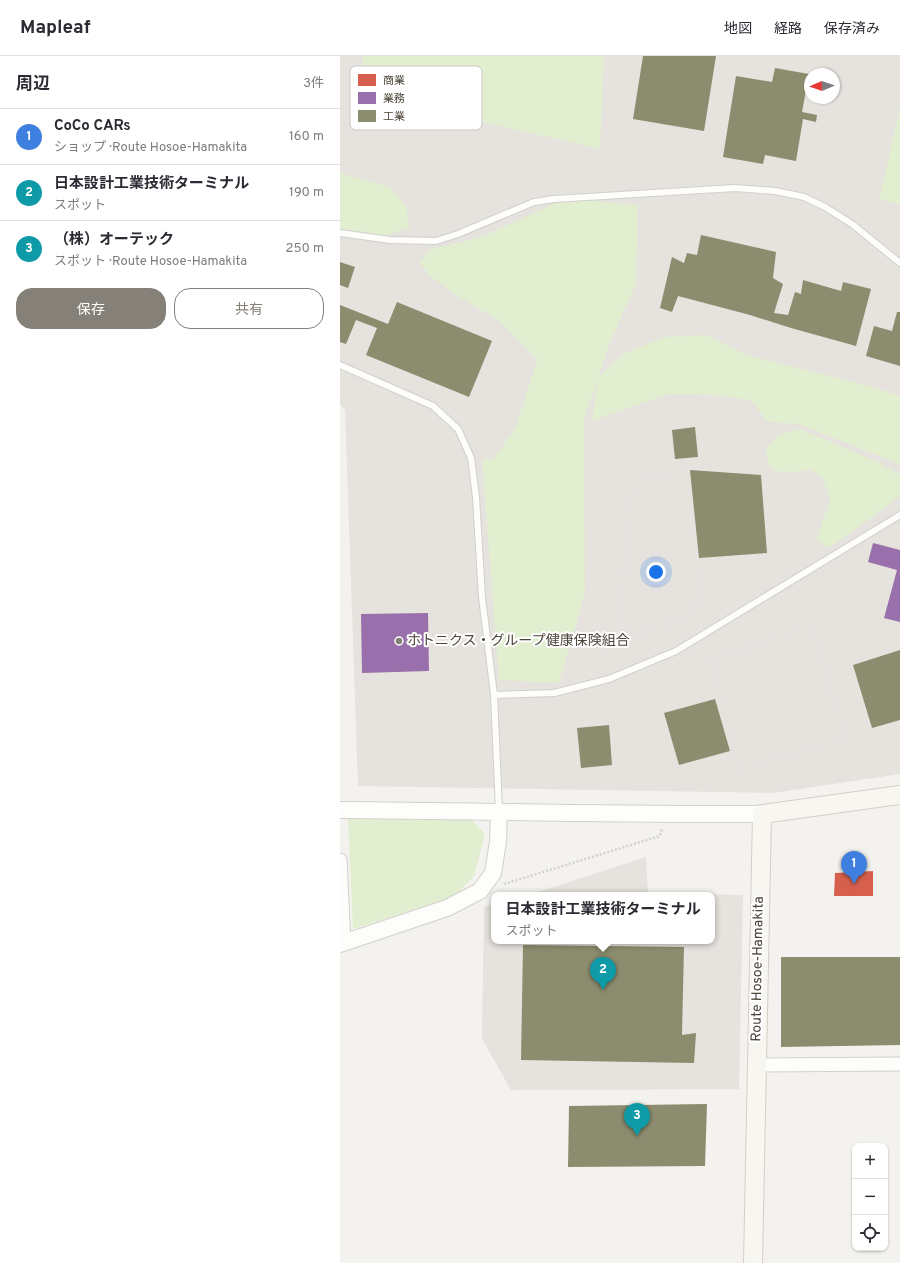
<!DOCTYPE html>
<html lang="ja">
<head>
<meta charset="utf-8">
<style>
  :root { --surface:#fff; --page:#f7f7f7; --text:#2b2b33; --muted:#7c7c81; --line:#e1e1e2; --accent:#868178 }
  body { margin:0; font-family:Overpass,"Noto Sans JP",sans-serif; background:var(--page); color:var(--text) }
  .controls { position:absolute; right:12px; bottom:12px; display:grid; overflow:hidden; border-radius:8px; box-shadow:0 1px 3px #0004 }
  .controls button { width:36px; height:36px; display:grid; place-items:center; padding:0; border:0; border-bottom:1px solid var(--line); background:var(--surface); color:var(--text); font:20px sans-serif }
  .compass { position:absolute; left:464px; top:12px; width:36px; height:36px; border-radius:50%; background:var(--surface); box-shadow:0 1px 3px #0004; rotate:268deg }
  .you { position:absolute; left:316px; top:516px; width:14px; height:14px; margin:-10px; border:3px solid #fff; border-radius:50%; background:#1a73e8; box-shadow:0 0 0 6px #1a73e833 }
  .badge { display:grid; place-items:center; width:26px; height:26px; border-radius:50%; background:var(--accent); color:#fff; font-size:13px; font-weight:700 }
  .pin { position:absolute; translate:-50% -33px; filter:drop-shadow(0 1px 2px #0008) }
  .pin::after { content:''; position:absolute; top:21px; width:14px; height:12px; background:inherit; clip-path:polygon(0 0,100% 0,50% 100%) }
  .popup { position:absolute; left:151px; top:836px; width:224px; height:52px; box-sizing:border-box; display:grid; place-content:center; border-radius:8px; background:var(--surface); filter:drop-shadow(0 1px 3px #0005); font-size:13px; white-space:nowrap; color:var(--muted) }
  .popup b { font-size:15px; color:var(--text) }
  .popup::after { content:''; position:absolute; left:50%; top:100%; margin-left:-8px; border:8px solid transparent; border-top-color:var(--surface) }
  .list { margin:0; padding:0; list-style:none }
  h2 { display:flex; justify-content:space-between; align-items:center; height:52px; margin:0; padding:0 16px; font-size:17px }
  h2 small { font-size:13px; font-weight:400; color:var(--muted) }
  .list li { display:grid; grid-template-columns:26px 1fr auto; gap:12px; align-items:center; box-sizing:border-box; height:56px; padding:0 16px; border-top:1px solid var(--line) }
  .list b { display:block; font-size:15px; white-space:nowrap }
  .list p { margin:0; font-size:13px; white-space:nowrap; color:var(--muted) }
  .list em { font-size:13px; font-style:normal; color:var(--muted) }
  .actions { display:flex; gap:8px; padding:12px 16px }
  .actions a { flex:1; padding:9px 0; border:1px solid var(--accent); border-radius:16px; text-align:center; font-size:14px; color:var(--accent) }
  .actions .main { background:var(--accent); color:#fff }
  .icon { flex:none; width:22px; height:22px; fill:none; stroke:currentColor; stroke-width:2; stroke-linecap:round; stroke-linejoin:round }
  .map { position:relative; flex:none; width:560px; height:1207px; overflow:hidden }
  header { display:flex; align-items:center; gap:24px; box-sizing:border-box; height:56px; padding:0 20px; background:var(--surface); border-bottom:1px solid var(--line) }
  header strong { font-size:19px }
  nav { display:flex; gap:22px; margin-inline-start:auto; font-size:14px }
  main { display:flex }
  aside { flex:1; background:var(--surface) }
  .map>svg:first-child { display:block }
</style>
</head>
<body>
<header>
<strong>Mapleaf</strong>
<nav><a>地図</a><a>経路</a><a>保存済み</a></nav>
</header>
<main>
<aside>
<h2>周辺<small>3件</small></h2>
<ul class="list">
<li><span class="badge" style="background:#3f7fe0">1</span><div><b>CoCo CARs</b><p>ショップ · Route Hosoe-Hamakita</p></div><em>160 m</em></li>
<li><span class="badge" style="background:#0f9aa8">2</span><div><b>日本設計工業技術ターミナル</b><p>スポット</p></div><em>190 m</em></li>
<li><span class="badge" style="background:#0f9aa8">3</span><div><b>（株）オーテック</b><p>スポット · Route Hosoe-Hamakita</p></div><em>250 m</em></li>
</ul>
<div class="actions"><a class="main">保存</a><a>共有</a></div>
</aside>
<div class="map">
<svg width="560" height="1207" viewBox="0 0 560 1207">
  <rect width="100%" height="100%" fill="#f4f2ee"/>
  <path fill="#e6e2de" fill-rule="evenodd" d="M0,0H560V718L433,737L18,730L5,354L0,349ZM470,18H494V42H470Z
    M306,801L308,837L403,839L399,1033L171,1034L142,983L144,851L154,848V885H372V839H189Z"/>
  <path fill="#e1eecf" d="M23,0H264L260,93L18,37Z
    M560,53V149L539,143Z
    M0,117L50,131L66,151L70,171L37,183L0,177Z
    M226,142L298,149L296,228L271,284L258,322L283,298L325,281L367,279L407,299L530,330L560,340V408L458,368L428,366L410,344L372,339L329,338L252,365L257,325L244,362L245,537L219,627L159,624L142,403L153,404L176,371L197,304L161,266L119,241L92,222L80,207L89,194L144,180Z
    M460,373L536,405L560,419V440L535,459L489,492L476,484L490,445L483,422L470,413L459,416L436,415L428,408L426,391L439,379Z
    M130,762L145,778L134,820L114,841L13,873L8,763Z"/>
  <path fill="#e6e3df" d="M350,414L362,539L352,560L276,586L294,425Z
    M471,569L506,683L399,713L370,605Z"/>
  <path fill="#d6604d" d="M533,815V840H494L495,817Z"/>
  <path fill="#9970ab" d="M533,487L560,494V566L544,562L557,514L528,506Z
    M88,557L89,615L22,617L21,558Z"/>
  <path fill="#8c8c6e" d="M303,0H376L364,75L293,63Z
    M435,12L469,18L462,56L477,59L476,66L463,63L456,105L425,99L423,108L383,101L396,20L432,26Z
    M361,179L436,196L433,222L443,228L434,257L448,259L455,236L461,238L463,224L501,235L503,226L531,233L516,290L451,272L410,259L338,240L332,256L320,252L332,201L344,207L347,197L357,199Z
    M0,206L15,211L8,232L0,229Z
    M57,246L152,285L129,341L26,299L37,272L16,264L6,288L0,286V249L48,268Z
    M557,256H560V310L526,300L534,270L552,275Z
    M355,371L358,401L335,403L332,374Z
    M350,414L421,419L427,497L359,502Z
    M560,594V664L532,672L513,609Z
    M375,643L390,695L339,709L324,657Z
    M269,669L272,709L241,712L237,672Z
    M183,889L344,891L342,979L356,977L354,1007L181,1004Z
    M441,901H560V989L441,991Z
    M367,1048L365,1110L228,1111L229,1050Z"/>
  <g fill="none" stroke-linecap="round" stroke-linejoin="round">
    <g stroke="#d2d0cb" stroke-width="8">
      <path id="service" d="M0,177L50,184L96,185L118,178L194,146L214,143L395,132L435,135L464,141L485,151L512,168L560,207
        M0,309L93,350L118,373L131,402L136,441L142,541L154,639L159,754
        M154,639L214,637L269,623L336,595L560,459"/>
    </g>
    <g stroke="#d2d0cb" stroke-width="15">
      <path id="minor" d="M0,804L4,887
        M417,1009L560,1008"/>
    </g>
    <g stroke="#d2d0cb" stroke-width="18">
      <path id="tertiary" d="M0,754C141,755 281,759 422,758
        M0,888L107,852L140,835L153,817L158,786L159,755"/>
    </g>
    <g stroke="#d3cfc5" stroke-width="20">
      <path id="secondary" d="M413,1207L422,758L560,739"/>
    </g>
    <path stroke="#d3d2cc" stroke-width="2.5" stroke-dasharray="2 2" stroke-linecap="butt" d="M164,828L320,780L322,772"/>
    <use href="#service" stroke="#fdfdfc" stroke-width="6"/>
    <use href="#minor" stroke="#fdfdfc" stroke-width="13"/>
    <use href="#tertiary" stroke="#fdfdfc" stroke-width="16"/>
    <use href="#secondary" stroke="#f7f6f1" stroke-width="18"/>
  </g>
  <circle fill="#868178" stroke="#fff" stroke-width="1.5" cx="59" cy="585" r="4"/>
  <g text-anchor="middle" dominant-baseline="central" stroke-width="4" stroke-linejoin="round" paint-order="stroke">
    <g font-size="14" fill="#4b4439" stroke="#fff" text-anchor="start">
      <text x="67" y="585">ホトニクス・グループ健康保険組合</text>
    </g>
    <g font-size="14" fill="#4b4439" stroke="#fff">
      <text transform="translate(418 913) rotate(-89)">Route Hosoe-Hamakita</text>
    </g>
  </g>
  <rect x="10" y="10" width="132" height="64" rx="6" fill="#fff" stroke="#c9c7c4" stroke-width="1"/>
  <rect x="18" y="18" width="18" height="12" fill="#d6604d"/>
  <rect x="18" y="36" width="18" height="12" fill="#9970ab"/>
  <rect x="18" y="54" width="18" height="12" fill="#8c8c6e"/>
  <g font-size="11" fill="#4b4439">
    <text x="43" y="28">商業</text>
    <text x="43" y="46">業務</text>
    <text x="43" y="64">工業</text>
  </g>
</svg>
<div class="controls">
<button>+</button>
<button>−</button>
<button><svg class="icon" aria-label="locate" viewBox="0 0 24 24"><circle cx="12" cy="12" r="6"/><path d="M12 2v4M12 18v4M2 12h4M18 12h4"/></svg></button>
</div>
<svg class="compass" viewBox="-18 -18 36 36"><path d="M0-13l5 13h-10z" fill="#e53935"/><path d="M0 13l5-13h-10z" fill="#7c7c81"/></svg>
<div class="you"></div>
<div class="pin badge" style="left:514px;top:828px;background:#3f7fe0">1</div>
<div class="pin badge" style="left:263px;top:934px;background:#0f9aa8">2</div>
<div class="popup"><b>日本設計工業技術ターミナル</b>スポット</div>
<div class="pin badge" style="left:297px;top:1080px;background:#0f9aa8">3</div>
</div>
</main>
</body>
</html>
